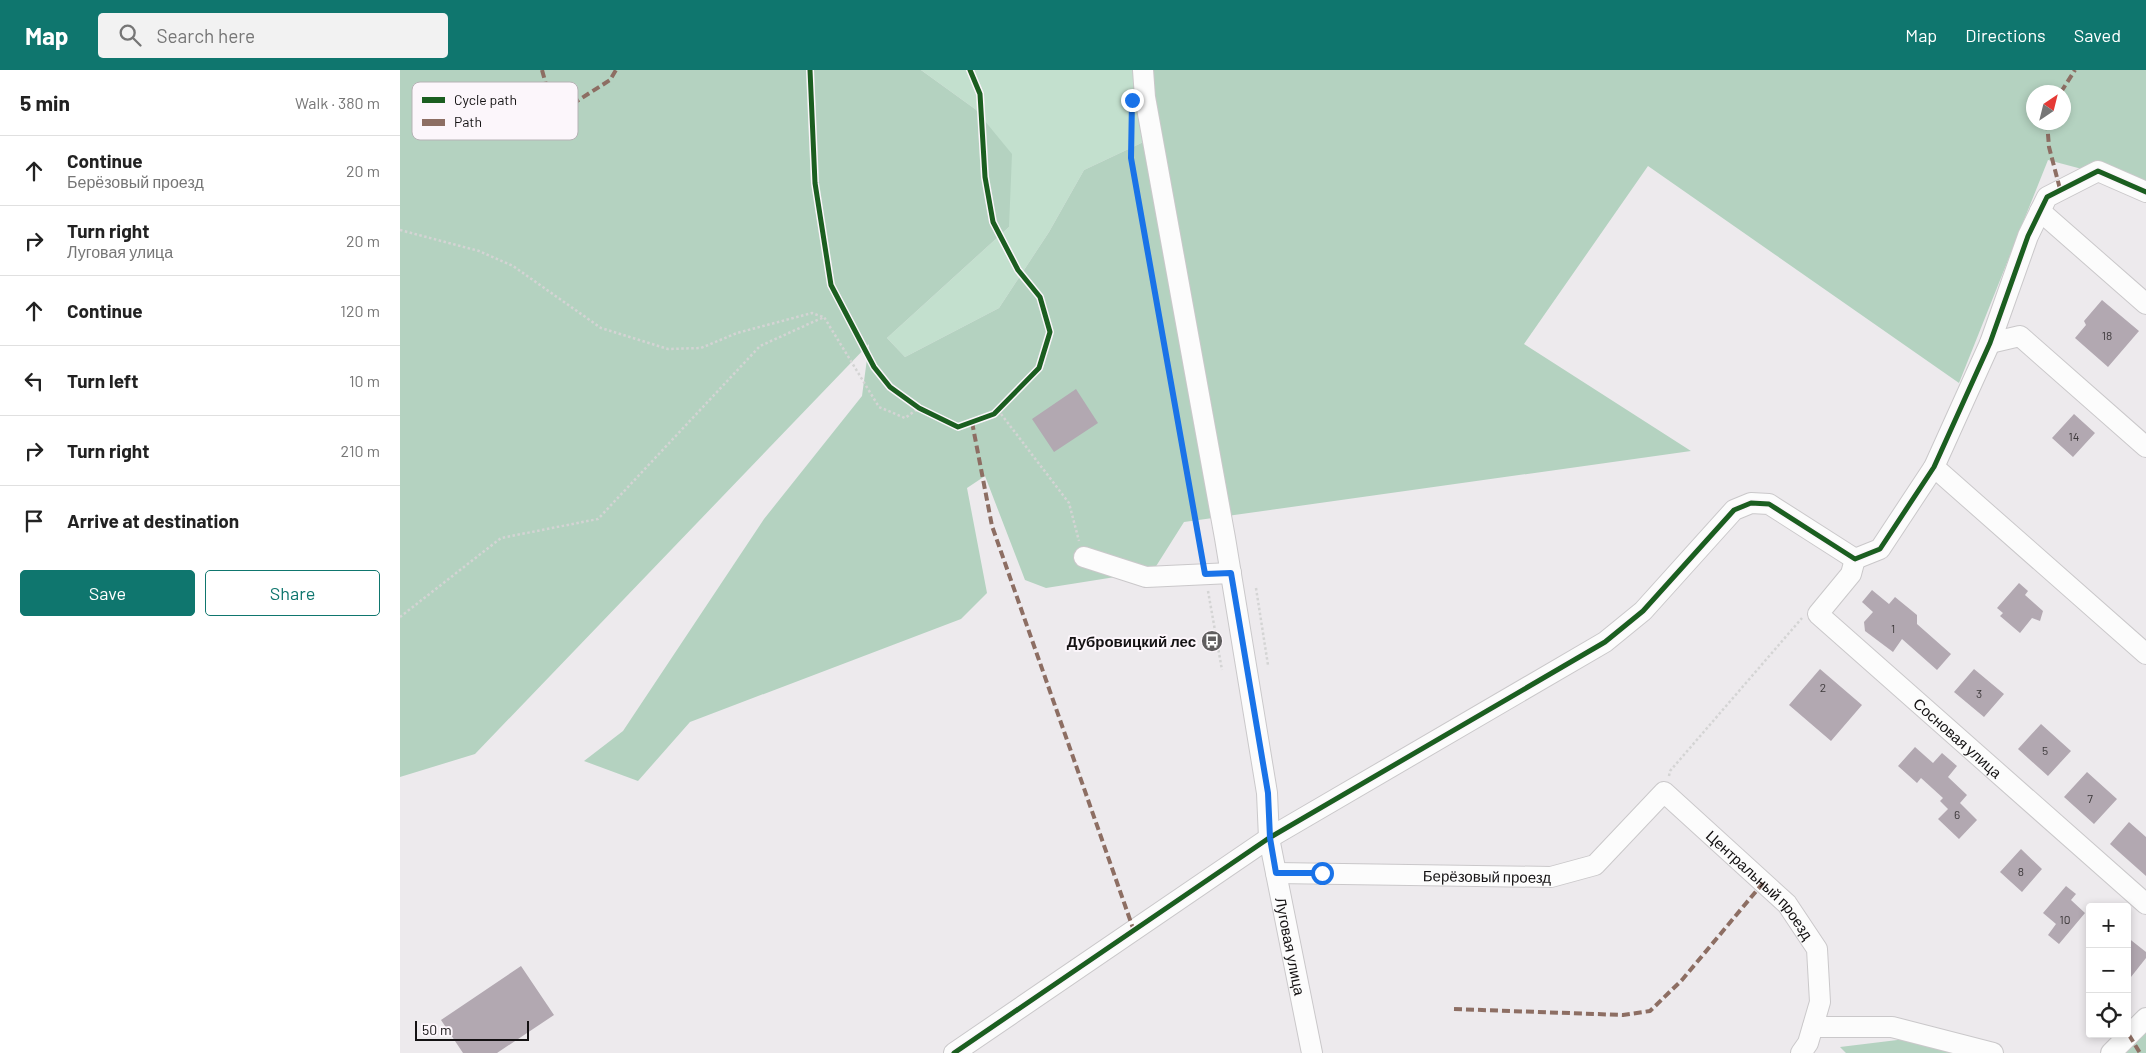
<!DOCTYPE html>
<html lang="en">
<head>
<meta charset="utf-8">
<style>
  :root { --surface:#fff; --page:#f2f2f2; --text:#222; --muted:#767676; --line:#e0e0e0; --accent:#0f766e }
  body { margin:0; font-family:Barlow,sans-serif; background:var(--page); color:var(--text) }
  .controls { position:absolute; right:15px; bottom:15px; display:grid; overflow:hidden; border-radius:5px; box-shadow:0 2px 8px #0003 }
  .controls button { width:45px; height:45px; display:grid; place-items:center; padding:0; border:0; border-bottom:1px solid var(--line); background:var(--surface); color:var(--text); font:25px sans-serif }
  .compass { position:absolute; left:1626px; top:15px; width:45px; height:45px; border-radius:50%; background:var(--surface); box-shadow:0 2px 8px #0003; rotate:35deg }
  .scale { position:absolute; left:15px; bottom:12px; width:114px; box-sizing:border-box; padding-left:5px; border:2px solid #141213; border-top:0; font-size:14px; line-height:18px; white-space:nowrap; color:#141213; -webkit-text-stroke:4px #fcf6fb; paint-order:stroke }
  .stop { position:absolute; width:15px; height:15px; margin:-11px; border:4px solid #1a73e8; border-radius:50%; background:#fff }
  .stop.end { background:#1a73e8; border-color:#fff; box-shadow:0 1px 5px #0008 }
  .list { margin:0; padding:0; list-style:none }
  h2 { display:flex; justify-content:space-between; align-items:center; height:65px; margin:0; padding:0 20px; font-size:21px }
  h2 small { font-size:16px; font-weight:400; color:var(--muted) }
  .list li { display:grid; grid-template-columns:32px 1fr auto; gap:15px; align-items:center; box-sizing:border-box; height:70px; padding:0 20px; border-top:1px solid var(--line) }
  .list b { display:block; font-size:19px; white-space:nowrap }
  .list p { margin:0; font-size:16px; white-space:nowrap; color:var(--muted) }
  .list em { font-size:16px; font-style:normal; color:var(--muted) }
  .actions { display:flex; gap:10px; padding:15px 20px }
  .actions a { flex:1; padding:11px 0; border:1px solid var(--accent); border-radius:5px; text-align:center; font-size:18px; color:var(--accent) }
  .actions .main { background:var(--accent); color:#fff }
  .icon { flex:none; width:28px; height:28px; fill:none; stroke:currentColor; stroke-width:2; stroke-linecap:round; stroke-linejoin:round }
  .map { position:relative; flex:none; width:1746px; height:983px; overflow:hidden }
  header { display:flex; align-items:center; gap:30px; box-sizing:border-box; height:70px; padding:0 25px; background:var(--accent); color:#fff }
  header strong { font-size:24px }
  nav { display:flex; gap:28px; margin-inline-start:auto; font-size:18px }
  .search { width:350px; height:45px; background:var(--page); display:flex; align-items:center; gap:12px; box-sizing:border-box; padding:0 18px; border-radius:5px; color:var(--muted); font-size:19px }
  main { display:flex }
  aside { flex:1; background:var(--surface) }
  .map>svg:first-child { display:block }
</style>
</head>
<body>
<header>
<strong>Map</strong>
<div class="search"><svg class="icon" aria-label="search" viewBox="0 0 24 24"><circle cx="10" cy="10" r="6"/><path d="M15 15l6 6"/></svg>Search here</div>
<nav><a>Map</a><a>Directions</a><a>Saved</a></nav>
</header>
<main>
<aside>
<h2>5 min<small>Walk · 380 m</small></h2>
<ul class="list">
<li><svg class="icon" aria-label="ahead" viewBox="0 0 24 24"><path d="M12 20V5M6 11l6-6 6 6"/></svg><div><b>Continue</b><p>Берёзовый проезд</p></div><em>20 m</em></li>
<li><svg class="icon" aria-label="right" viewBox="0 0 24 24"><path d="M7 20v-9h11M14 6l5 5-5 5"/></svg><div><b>Turn right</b><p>Луговая улица</p></div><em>20 m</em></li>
<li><svg class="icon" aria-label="ahead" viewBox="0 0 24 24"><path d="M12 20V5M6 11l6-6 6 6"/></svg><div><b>Continue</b></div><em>120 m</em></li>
<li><svg class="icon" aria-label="left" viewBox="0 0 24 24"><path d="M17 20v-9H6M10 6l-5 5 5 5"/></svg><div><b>Turn left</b></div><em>10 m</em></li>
<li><svg class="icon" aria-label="right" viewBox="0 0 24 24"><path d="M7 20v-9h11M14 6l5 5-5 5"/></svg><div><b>Turn right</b></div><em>210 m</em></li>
<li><svg class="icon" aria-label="arrive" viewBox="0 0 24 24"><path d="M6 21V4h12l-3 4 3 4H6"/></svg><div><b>Arrive at destination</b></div></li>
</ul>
<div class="actions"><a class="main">Save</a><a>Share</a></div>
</aside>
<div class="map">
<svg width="1746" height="983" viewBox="0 0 1746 983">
  <rect width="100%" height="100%" fill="#edeaed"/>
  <path fill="#c3e0ce" d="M521,0H743L754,67L684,100L649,162L599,238L505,287L487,268L609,157L575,39Z"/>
  <path fill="#b4d2c0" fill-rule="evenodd" d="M0,0H521L575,39L612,84L609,157L487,268L505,287L599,238L649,162L684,100L754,67L743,0H1746V116L1648,90L1559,313L1248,96L1124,274L1291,381L784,452L753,501L646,518L625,510L585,406L567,418L587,523L561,549L290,652L238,711L184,691L223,661L364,449L462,326L469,274L75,684L0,707ZM1634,22H1664V52H1634Z
    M1746,962V983H1724Z
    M1522,967L1554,983H1446L1440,977Z"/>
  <path fill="#b2a8b1" d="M1702,230L1739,261L1708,297L1675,268L1686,255L1684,251Z
    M676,319L698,353L654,382L632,349Z
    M1674,344L1695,363L1673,387L1652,368Z
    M1619,513L1628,521L1625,525L1643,541L1640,551L1632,548L1620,563L1600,546L1603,543L1597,538Z
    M1472,520L1489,534L1495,527L1517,545V554L1551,584L1537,600L1502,569L1493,582L1465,561L1464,552L1473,542L1462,532Z
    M1420,599L1462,635L1431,671L1389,635Z
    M1574,599L1604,624L1584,647L1554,622Z
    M1641,654L1671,681L1648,706L1618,679Z
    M1515,677L1533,693L1542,683L1557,696L1548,707L1567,725L1560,733L1577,750L1559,769L1538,749L1548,739L1540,731L1543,728L1521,708L1517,713L1498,696Z
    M1687,702L1717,729L1694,754L1664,727Z
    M1729,752L1746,767V806L1710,774Z
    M1621,779L1642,799L1622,822L1600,802Z
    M1666,816L1676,824L1671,830L1685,843L1659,874L1648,865L1656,854L1643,843Z
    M1727,867L1746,882V888L1727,912Z
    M121,896L154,945L97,983H63L41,950Z"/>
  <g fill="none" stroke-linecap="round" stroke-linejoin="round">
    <g stroke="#cac8ca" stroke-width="22">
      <g id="minor">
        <path id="s1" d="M743,0L745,27L825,468L867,723L869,768L912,983"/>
        <path d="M1640,141L1746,234"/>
        <path d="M1590,273L1620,266L1746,377"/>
        <path d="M1534,397L1746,584"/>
        <path d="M684,487L746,507L831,503"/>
        <path id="s2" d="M1455,489L1451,504L1418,544L1746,834"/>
        <path id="s3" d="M876,803L1151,807L1195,795L1264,722L1387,834L1417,879L1420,932L1408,973L1401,983"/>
        <path d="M1413,957H1492L1593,983"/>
        <path d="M554,983L869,768L1205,572L1243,541L1334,440L1351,433L1369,434L1455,489L1480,479L1534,397L1590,273L1628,166L1647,127L1698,101L1746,122"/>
        <path d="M1711,983L1746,948"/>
      </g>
    </g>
    <path stroke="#d4d4d4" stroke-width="2.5" stroke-dasharray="2.5 2.5" stroke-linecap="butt" d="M732,58L731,88L802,488
      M0,160L79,181L113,196L201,258L268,279L301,278L337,263L412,243L423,247
      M598,340L669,433L679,471
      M856,518L868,595
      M808,521L822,600
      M0,547L101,468L198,449L360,276L424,247L479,337L505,348L519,338
      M1269,706L1270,701L1402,548"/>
    <use href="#minor" stroke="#fcfcfc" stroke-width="20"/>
    <path stroke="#8d6e63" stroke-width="4" stroke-dasharray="8 4" stroke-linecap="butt" d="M142,0L149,25L157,40H163L210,10L216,0
      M1661,22L1675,0
      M1647,52L1649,77L1660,119
      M572,352L592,456L734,861
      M1054,939L1223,945L1250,941L1282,910L1363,813
      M1729,965L1740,983"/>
    <g stroke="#fcf6fb" stroke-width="8">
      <path id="cycleway" d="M410,0L415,113L431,215L474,297L490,317L519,338L558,357L594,344L639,298L650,262L640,227L618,200L593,152L585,107L580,24L570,0
        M554,983L869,768L1205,572L1243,541L1334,440L1351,433L1369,434L1455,489L1480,479L1534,397L1590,273L1628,166L1647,127L1698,101L1746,122"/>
    </g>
    <use href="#cycleway" stroke="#1b5e20" stroke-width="5"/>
  </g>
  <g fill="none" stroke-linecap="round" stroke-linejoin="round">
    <path stroke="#1a73e8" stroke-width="6" d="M732,30L731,88L805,504L831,503L868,723L870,768L876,803H922"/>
  </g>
  <defs>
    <g id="bus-disc" transform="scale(1.125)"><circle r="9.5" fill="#605e5f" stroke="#fcf6fb"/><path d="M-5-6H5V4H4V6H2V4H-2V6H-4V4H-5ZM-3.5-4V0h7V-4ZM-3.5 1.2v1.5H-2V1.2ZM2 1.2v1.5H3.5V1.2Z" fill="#fff"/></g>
  </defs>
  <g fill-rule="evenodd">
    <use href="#bus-disc" x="812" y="571"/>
  </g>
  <g text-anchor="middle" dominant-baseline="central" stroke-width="4" stroke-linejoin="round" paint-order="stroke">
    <g font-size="12" fill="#3c383a">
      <text x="1707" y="265">18</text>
      <text x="1674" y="366">14</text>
      <text x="1493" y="558">1</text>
      <text x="1423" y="617">2</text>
      <text x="1579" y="623">3</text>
      <text x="1645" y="680">5</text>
      <text x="1690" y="728">7</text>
      <text x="1557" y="744">6</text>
      <text x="1621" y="801">8</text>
      <text x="1665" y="849">10</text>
    </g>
    <g font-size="15" font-weight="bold" fill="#141213" stroke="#fcf6fb" text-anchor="end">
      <text x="796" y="571">Дубровицкий лес</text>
    </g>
    <g font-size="15" fill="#141213" stroke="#fcf6fb">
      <text stroke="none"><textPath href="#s2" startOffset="254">Сосновая улица</textPath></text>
      <text stroke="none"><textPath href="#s3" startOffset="211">Берёзовый проезд</textPath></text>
      <text stroke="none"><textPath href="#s3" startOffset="555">Центральный проезд</textPath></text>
      <text stroke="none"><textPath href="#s1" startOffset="889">Луговая улица</textPath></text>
    </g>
  </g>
  <rect x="12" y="12" width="166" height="58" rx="8" fill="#fcf6fb" stroke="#b6b2b5" stroke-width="1"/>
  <rect x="22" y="27" width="23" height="6" fill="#1b5e20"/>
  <rect x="22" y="49" width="23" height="7" fill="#8d6e63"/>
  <g font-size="14" fill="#141213">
    <text x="54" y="35">Cycle path</text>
    <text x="54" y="57">Path</text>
  </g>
</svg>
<div class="controls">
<button>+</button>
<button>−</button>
<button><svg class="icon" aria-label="locate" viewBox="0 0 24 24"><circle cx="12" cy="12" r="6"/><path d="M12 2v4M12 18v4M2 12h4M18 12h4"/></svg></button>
</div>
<svg class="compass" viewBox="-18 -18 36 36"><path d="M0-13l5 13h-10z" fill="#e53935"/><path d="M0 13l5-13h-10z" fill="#767676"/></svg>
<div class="scale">50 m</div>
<div class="stop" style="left:922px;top:803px"></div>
<div class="stop end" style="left:732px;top:30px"></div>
</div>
</main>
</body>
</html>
